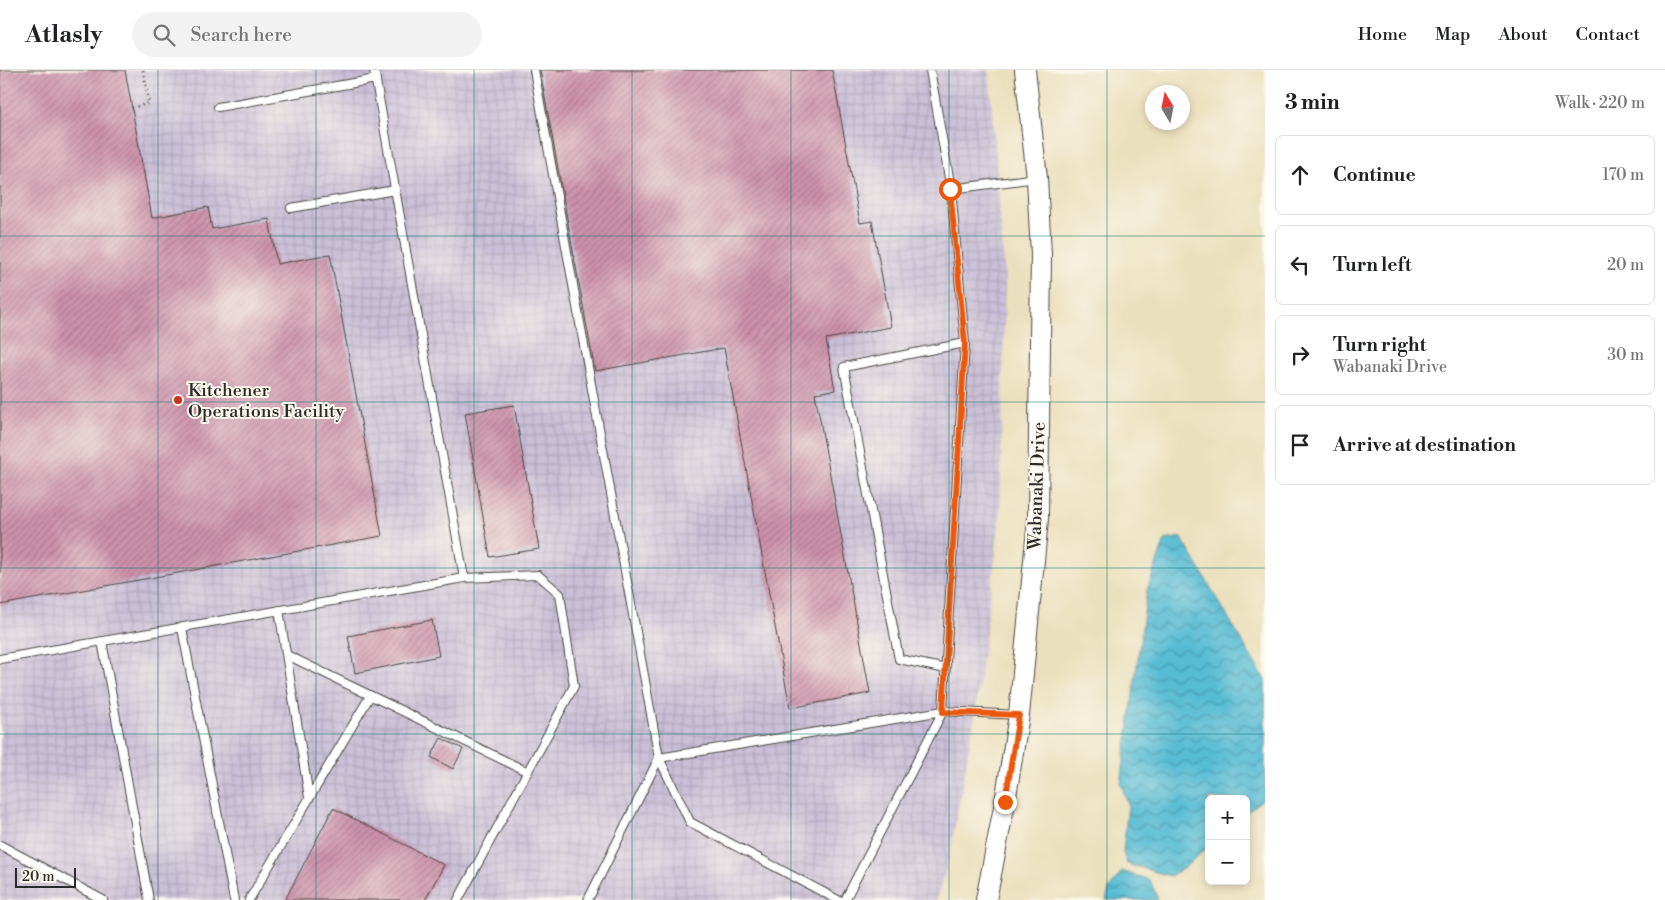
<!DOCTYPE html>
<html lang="en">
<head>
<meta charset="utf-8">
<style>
  :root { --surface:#fff; --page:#f2f2f2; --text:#202124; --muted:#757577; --line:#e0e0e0 }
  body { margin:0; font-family:"Libre Bodoni",serif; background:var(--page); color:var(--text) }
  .controls { position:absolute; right:15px; bottom:15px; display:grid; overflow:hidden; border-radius:8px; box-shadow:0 2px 8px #0003 }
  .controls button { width:45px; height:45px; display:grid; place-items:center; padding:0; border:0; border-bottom:1px solid var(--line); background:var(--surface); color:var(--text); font:25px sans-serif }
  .compass { position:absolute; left:1145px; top:15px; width:45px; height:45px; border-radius:50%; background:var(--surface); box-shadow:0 2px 8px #0003; rotate:350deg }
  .scale { position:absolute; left:15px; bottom:12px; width:61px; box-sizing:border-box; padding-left:5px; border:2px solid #2b2b2b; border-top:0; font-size:14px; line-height:18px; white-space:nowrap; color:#2b2b2b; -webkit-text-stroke:4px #fbf7ec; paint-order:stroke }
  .stop { position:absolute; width:15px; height:15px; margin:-11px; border:4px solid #ea580c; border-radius:50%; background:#fff }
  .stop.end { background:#ea580c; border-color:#fff; box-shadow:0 1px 5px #0008 }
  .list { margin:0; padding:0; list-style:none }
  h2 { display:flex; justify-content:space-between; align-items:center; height:65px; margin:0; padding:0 20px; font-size:21px }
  h2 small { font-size:16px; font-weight:400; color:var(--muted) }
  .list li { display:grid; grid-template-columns:32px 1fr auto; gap:15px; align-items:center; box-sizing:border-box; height:80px; margin:0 10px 10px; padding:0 10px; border:1px solid var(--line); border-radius:8px }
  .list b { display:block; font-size:19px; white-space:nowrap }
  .list p { margin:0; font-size:16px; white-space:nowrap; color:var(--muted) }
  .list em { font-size:16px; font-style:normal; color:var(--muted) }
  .icon { flex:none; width:28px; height:28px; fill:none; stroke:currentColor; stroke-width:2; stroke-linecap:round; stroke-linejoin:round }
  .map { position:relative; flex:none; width:1265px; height:830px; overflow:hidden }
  header { display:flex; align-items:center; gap:30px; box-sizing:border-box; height:70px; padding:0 25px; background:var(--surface); border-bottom:1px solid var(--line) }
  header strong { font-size:24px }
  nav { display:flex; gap:28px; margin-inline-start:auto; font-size:18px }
  .search { width:350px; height:45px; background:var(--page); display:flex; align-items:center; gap:12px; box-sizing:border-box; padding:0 18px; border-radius:28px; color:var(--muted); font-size:19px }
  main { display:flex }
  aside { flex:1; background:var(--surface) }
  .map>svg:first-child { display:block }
</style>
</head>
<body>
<header>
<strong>Atlasly</strong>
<div class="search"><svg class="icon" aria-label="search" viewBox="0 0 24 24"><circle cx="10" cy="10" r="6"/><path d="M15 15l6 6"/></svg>Search here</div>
<nav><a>Home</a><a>Map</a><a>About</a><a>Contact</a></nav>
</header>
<main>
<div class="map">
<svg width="1265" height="830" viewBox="0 0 1265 830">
  <defs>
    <pattern id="industrial-grid" width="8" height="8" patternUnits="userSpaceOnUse" patternTransform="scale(1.25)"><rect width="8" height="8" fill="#c9bfd7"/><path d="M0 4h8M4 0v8" fill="none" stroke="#ada4b9"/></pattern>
    <pattern id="water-waves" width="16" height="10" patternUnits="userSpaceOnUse" patternTransform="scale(1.25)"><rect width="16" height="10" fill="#56bcd4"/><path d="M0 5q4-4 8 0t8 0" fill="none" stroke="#4799ac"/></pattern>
    <pattern id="building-hatch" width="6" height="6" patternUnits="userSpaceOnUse" patternTransform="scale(1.25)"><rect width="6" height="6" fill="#cd92ab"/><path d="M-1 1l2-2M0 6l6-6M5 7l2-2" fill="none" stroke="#a7778b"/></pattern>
  </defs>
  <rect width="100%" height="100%" fill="#fbf7ec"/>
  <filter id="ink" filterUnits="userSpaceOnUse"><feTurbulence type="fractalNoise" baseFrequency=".02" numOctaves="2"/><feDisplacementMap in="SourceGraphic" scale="10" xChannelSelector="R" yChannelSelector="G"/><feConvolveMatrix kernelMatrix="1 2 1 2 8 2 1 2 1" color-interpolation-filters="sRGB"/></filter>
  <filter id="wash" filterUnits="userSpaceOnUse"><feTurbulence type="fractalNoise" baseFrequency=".0096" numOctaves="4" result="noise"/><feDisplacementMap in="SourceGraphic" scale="20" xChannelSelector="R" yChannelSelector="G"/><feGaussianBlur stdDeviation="1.12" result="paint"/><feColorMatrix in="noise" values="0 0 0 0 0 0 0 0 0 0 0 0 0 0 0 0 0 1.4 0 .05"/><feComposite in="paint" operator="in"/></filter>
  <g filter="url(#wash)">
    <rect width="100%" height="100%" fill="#ebe0bd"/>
    <path fill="url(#industrial-grid)" d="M0,0H989L1005,209L1000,448L976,639L949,789L936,830H0Z"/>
    <path fill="url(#water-waves)" stroke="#407480" d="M1181,467L1265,610V727L1246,743V729H1209V776L1184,798L1170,806L1127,794L1123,782L1128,735L1121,714L1147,520L1165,470Z
      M1122,801L1150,810L1158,830H1106L1109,819Z"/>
    <g id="blocks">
      <path fill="url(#building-hatch)" d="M0,0H125L152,148L208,137L212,159L269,149L277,194L330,184L382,466L0,535Z
        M540,0H832L860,153L872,151L891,257L826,269L835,320L815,323L870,623L790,638L724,278L595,301Z
        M514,335L539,479L490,487L465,343Z
        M432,550L439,586L355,603L348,566Z
        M441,668L463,679L453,699L431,687Z
        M333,738L444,795L425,830H285Z"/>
    </g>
  </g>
  <g filter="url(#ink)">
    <use href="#blocks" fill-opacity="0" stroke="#484641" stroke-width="1"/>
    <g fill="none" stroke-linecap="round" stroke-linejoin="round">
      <g stroke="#484641" stroke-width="10">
        <path id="service" d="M374,0L464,508
          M534,0L659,688L690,752L838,830
          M218,37L376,9
          M951,119L1037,108
          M291,138L395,120
          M279,540L309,727
          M182,558L234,830
          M102,571L149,830
          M287,585L528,702
          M0,589L464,508L538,505L560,524L574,616L458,830
          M946,599L899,589L844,297L965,273
          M659,688L943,641L1018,645
          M0,775L103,830
          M249,830L370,626
          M588,830L659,688
          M845,830L943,641L965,273L951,119L930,0"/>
      </g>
      <g stroke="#484641" stroke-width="22">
        <path id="tertiary" d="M986,830L1005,732L1019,645L1038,449L1041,184L1037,108L1025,0"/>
      </g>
      <path stroke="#484641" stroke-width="3" stroke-dasharray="1 4" stroke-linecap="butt" d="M132,38L149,33L143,0"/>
      <use href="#service" stroke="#fff" stroke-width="8"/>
      <use href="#tertiary" stroke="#fff" stroke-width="20"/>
    </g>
  </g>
  <g fill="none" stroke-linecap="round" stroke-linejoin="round" filter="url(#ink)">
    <path stroke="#ea580c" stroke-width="6" d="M950,119L965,273L943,642L1019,645L1005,732"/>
  </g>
  <path fill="none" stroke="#0f766e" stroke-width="1" stroke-opacity="0.55" d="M158,0V830M316,0V830M474,0V830M632,0V830M791,0V830M949,0V830M1107,0V830M0,166H1265M0,332H1265M0,498H1265M0,664H1265"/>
  <circle fill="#c8321e" stroke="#fbf7ec" stroke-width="2" cx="178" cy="330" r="5"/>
  <g text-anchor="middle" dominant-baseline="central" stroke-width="4" stroke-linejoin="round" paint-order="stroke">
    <g font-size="18" fill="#2b2b2b" stroke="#fbf7ec" text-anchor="start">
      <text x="188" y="320">Kitchener<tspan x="188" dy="21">Operations Facility</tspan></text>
    </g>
    <g font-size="18" fill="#2b2b2b" stroke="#fbf7ec">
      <text transform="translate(1037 416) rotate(-88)">Wabanaki Drive</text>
    </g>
  </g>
</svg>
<div class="controls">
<button>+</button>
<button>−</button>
</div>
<svg class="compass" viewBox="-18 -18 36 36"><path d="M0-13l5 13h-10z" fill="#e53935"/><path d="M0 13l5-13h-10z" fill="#757577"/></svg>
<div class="scale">20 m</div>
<div class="stop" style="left:950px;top:119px"></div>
<div class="stop end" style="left:1005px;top:732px"></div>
</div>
<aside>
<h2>3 min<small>Walk · 220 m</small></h2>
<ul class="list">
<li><svg class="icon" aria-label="ahead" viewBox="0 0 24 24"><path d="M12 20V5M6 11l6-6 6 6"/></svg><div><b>Continue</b></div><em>170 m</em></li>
<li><svg class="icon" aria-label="left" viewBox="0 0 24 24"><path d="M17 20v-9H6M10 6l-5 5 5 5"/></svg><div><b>Turn left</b></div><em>20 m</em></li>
<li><svg class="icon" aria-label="right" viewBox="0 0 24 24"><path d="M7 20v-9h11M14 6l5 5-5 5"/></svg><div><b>Turn right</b><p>Wabanaki Drive</p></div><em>30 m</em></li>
<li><svg class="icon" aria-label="arrive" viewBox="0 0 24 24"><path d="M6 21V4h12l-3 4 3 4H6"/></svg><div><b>Arrive at destination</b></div></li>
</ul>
</aside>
</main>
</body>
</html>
